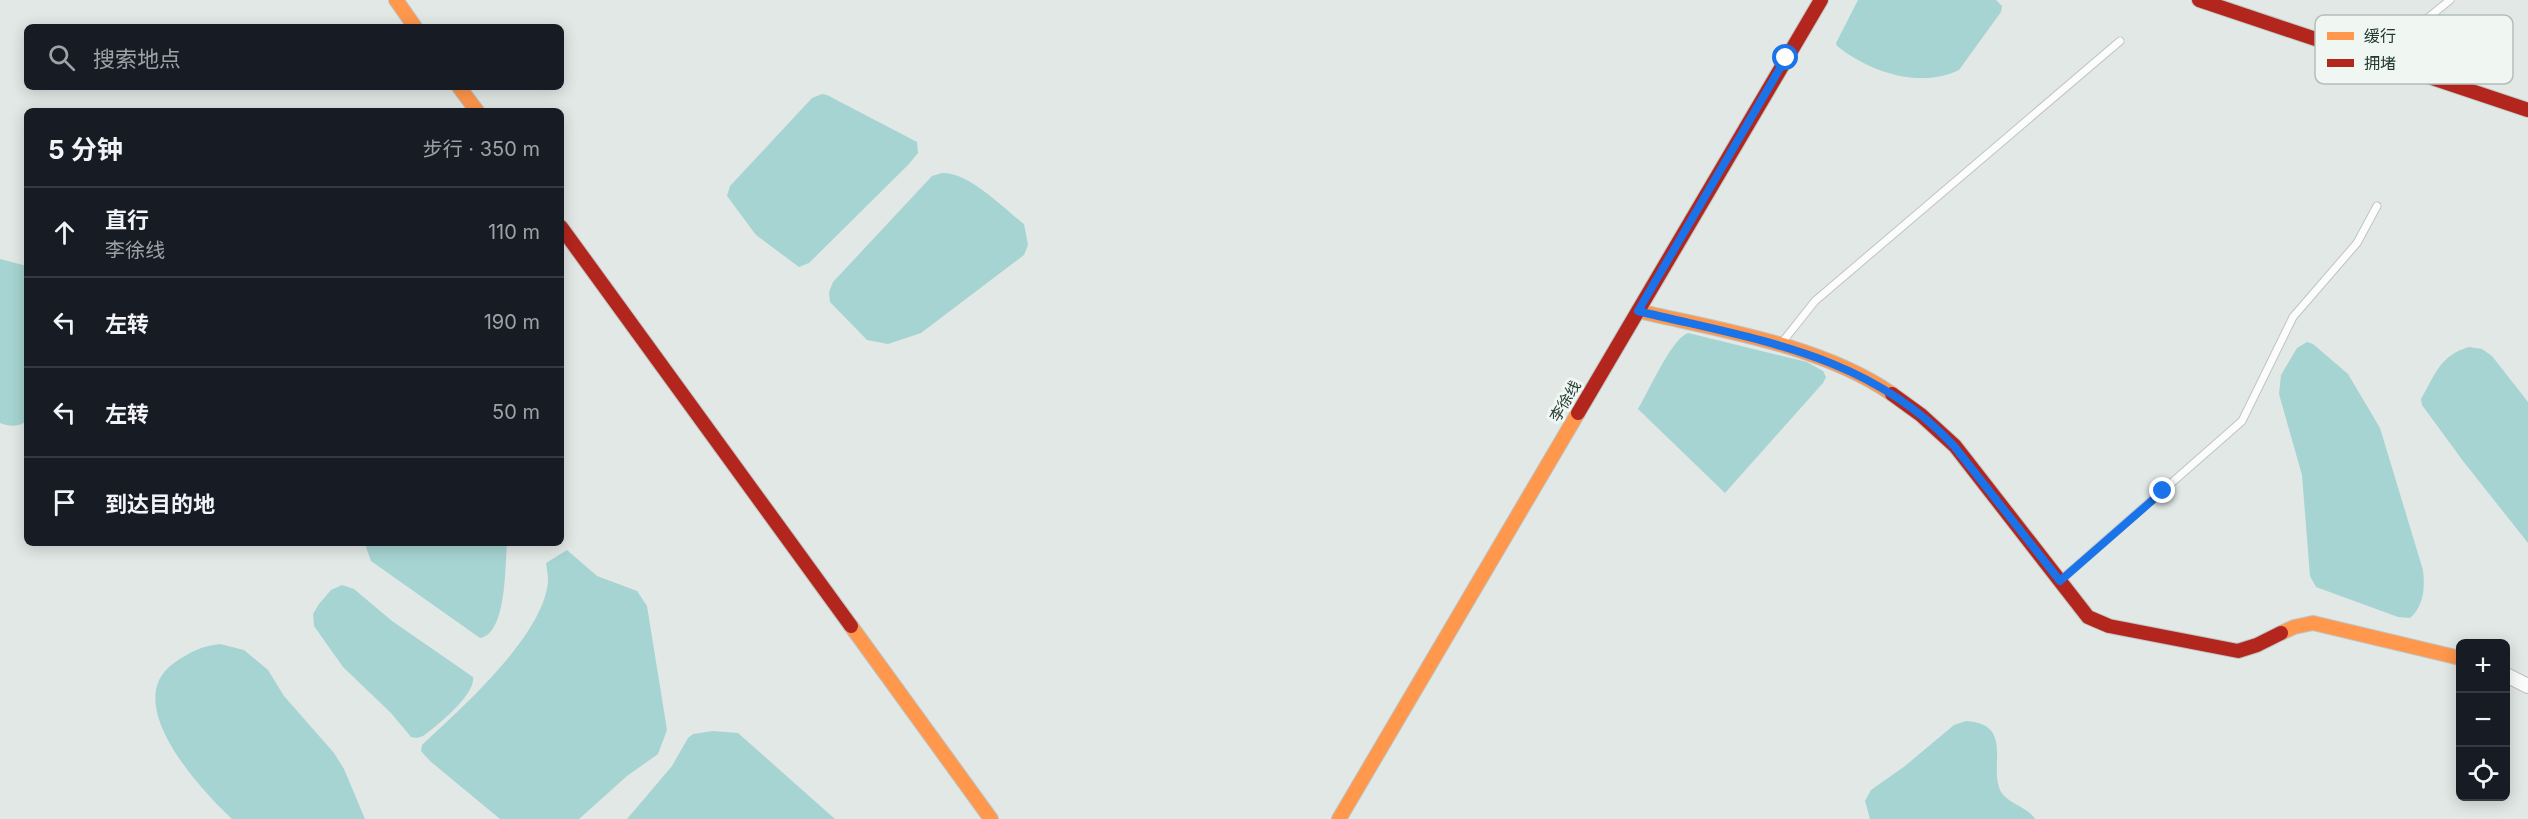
<!DOCTYPE html>
<html lang="zh">
<head>
<meta charset="utf-8">
<style>
  :root { --surface:#171b24; --page:#20242c; --text:#f1f3f6; --muted:#9ea1a6; --line:#363941 }
  body { margin:0; font-family:Inter,"Noto Sans SC",sans-serif; background:var(--page); color:var(--text) }
  .controls { position:absolute; right:18px; bottom:18px; display:grid; overflow:hidden; border-radius:9px; box-shadow:0 3px 15px #0003 }
  .controls button { width:54px; height:54px; display:grid; place-items:center; padding:0; border:0; border-bottom:2px solid var(--line); background:var(--surface); color:var(--text); font:30px sans-serif }
  .stop { position:absolute; width:18px; height:18px; margin:-14px; border:4px solid #1a73e8; border-radius:50%; background:#fff }
  .stop.end { background:#1a73e8; border-color:#fff; box-shadow:0 2px 6px #0008 }
  .list { margin:0; padding:0; list-style:none }
  h2 { display:flex; justify-content:space-between; align-items:center; height:78px; margin:0; padding:0 24px; font-size:26px }
  h2 small { font-size:20px; font-weight:400; color:var(--muted) }
  .list li { display:grid; grid-template-columns:39px 1fr auto; gap:18px; align-items:center; box-sizing:border-box; height:90px; padding:0 24px; border-top:2px solid var(--line) }
  .list b { display:block; font-size:22px; white-space:nowrap }
  .list p { margin:0; font-size:20px; white-space:nowrap; color:var(--muted) }
  .list em { font-size:20px; font-style:normal; color:var(--muted) }
  .icon { flex:none; width:33px; height:33px; fill:none; stroke:currentColor; stroke-width:2; stroke-linecap:round; stroke-linejoin:round }
  .map { position:relative; flex:none; width:2528px; height:819px; overflow:hidden }
  .search { position:absolute; background:var(--surface); box-shadow:0 3px 15px #0003; left:24px; top:24px; width:540px; height:66px; display:flex; align-items:center; gap:15px; box-sizing:border-box; padding:0 21px; border-radius:9px; color:var(--muted); font-size:22px }
  .panel { position:absolute; background:var(--surface); box-shadow:0 3px 15px #0003; left:24px; top:108px; width:540px; height:438px; border-radius:9px }
  .map>svg:first-child { display:block }
</style>
</head>
<body>
<div class="map">
<svg width="2528" height="819" viewBox="0 0 2528 819">
  <rect width="100%" height="100%" fill="#e2e8e5"/>
  <path fill="#a6d4d2" d="M1858,0H1996L2002,6L2001,12L1959,70C1919,89 1870,72 1837,46L1836,43Z
    M822,94L827,95L917,142L918,153L908,165L809,263L799,267L756,235L727,196L730,186L812,98Z
    M942,173C969,172 1003,208 1024,224L1028,245L1024,255L921,333L888,344L867,340L830,302L829,292L833,282L932,176Z
    M0,259L27,266V421C17,427 11,427 0,423Z
    M1688,333L1807,362L1823,371L1826,377L1823,383L1725,493L1638,409C1648,393 1671,339 1688,333Z
    M2307,342L2313,344L2348,374L2380,428L2423,570C2425,587 2424,606 2410,618L2398,617L2316,587L2310,576L2302,475L2279,394L2281,375L2297,348Z
    M2469,347L2482,349L2492,356L2528,402V543L2463,461L2422,405L2421,399C2435,375 2440,355 2469,347Z
    M507,543C505,565 507,634 480,638L371,561L365,544Z
    M567,550L597,576L637,591L647,606L667,730L658,754L627,776L579,819H500L430,761L421,751L422,745C460,709 544,636 548,581C548,576 547,569 546,563Z
    M342,585L354,589L392,621L473,677C476,694 437,726 423,736L417,738L411,737L391,713L343,667L314,626L313,614L319,604L331,590Z
    M220,644L244,650L268,670L284,696L334,753L344,769L365,819H232C200,789 119,702 174,663C190,652 201,646 220,644Z
    M1966,721C2014,724 1989,765 2000,790C2007,804 2027,806 2035,819H1870L1865,801L1871,790L1905,766L1954,725Z
    M713,731L738,733L835,819H627L672,766L688,738L693,734Z"/>
  <g fill="none" stroke-linecap="round" stroke-linejoin="round">
    <g stroke="#bfc4c2" stroke-width="9">
      <path id="lane" d="M2382,55L2450,0
        M1780,345L1815,301L2120,41
        M2062,579L2242,421L2293,317L2357,243L2377,206"/>
    </g>
    <g stroke="#bfc4c2" stroke-width="16">
      <path id="street" d="M2506,675L2528,686"/>
    </g>
    <g stroke="#bfc5c2" stroke-width="16">
      <path id="slow" d="M396,0L415,27
        M459,87L477,111
        M1638,311C1720,330 1821,345 1892,394
        M851,626L991,819
        M2281,633L2294,627L2313,623L2460,658
        M1339,819L1578,413"/>
    </g>
    <g stroke="#bfc5c2" stroke-width="16">
      <path id="jam" d="M2199,0L2528,110
        M561,227L851,626
        M1892,394L1921,415L1955,446L2088,617L2109,626L2238,651L2257,645L2281,633
        M1578,413L1821,0"/>
    </g>
    <use href="#lane" stroke="#fbfcfb" stroke-width="7"/>
    <use href="#street" stroke="#fbfcfb" stroke-width="14"/>
    <use href="#slow" stroke="#ff974d" stroke-width="14"/>
    <use href="#jam" stroke="#b3261e" stroke-width="14"/>
  </g>
  <g fill="none" stroke-linecap="round" stroke-linejoin="round">
    <path stroke="#1a73e8" stroke-width="8" d="M1786,58L1638,311C1755,340 1868,353 1954,446L2060,581L2163,491"/>
  </g>
  <g text-anchor="middle" dominant-baseline="central" stroke-width="6" stroke-linejoin="round" paint-order="stroke">
    <g font-size="15" fill="#22392f" stroke="#f0f7f2">
      <text transform="translate(1565 401) rotate(-59)">李徐线</text>
    </g>
  </g>
  <rect x="2315" y="15" width="198" height="69" rx="9" fill="#f0f7f2" stroke="#b2beb8" stroke-width="1.5"/>
  <rect x="2327" y="32" width="27" height="8" fill="#ff974d"/>
  <rect x="2327" y="59" width="27" height="8" fill="#b3261e"/>
  <g font-size="16" fill="#22392f">
    <text x="2364" y="42">缓行</text>
    <text x="2364" y="69">拥堵</text>
  </g>
</svg>
<div class="controls">
<button>+</button>
<button>−</button>
<button><svg class="icon" aria-label="locate" viewBox="0 0 24 24"><circle cx="12" cy="12" r="6"/><path d="M12 2v4M12 18v4M2 12h4M18 12h4"/></svg></button>
</div>
<div class="stop" style="left:1786px;top:58px"></div>
<div class="stop end" style="left:2163px;top:491px"></div>
<div class="search"><svg class="icon" aria-label="search" viewBox="0 0 24 24"><circle cx="10" cy="10" r="6"/><path d="M15 15l6 6"/></svg>搜索地点</div>
<section class="panel">
<h2>5 分钟<small>步行 · 350 m</small></h2>
<ul class="list">
<li><svg class="icon" aria-label="ahead" viewBox="0 0 24 24"><path d="M12 20V5M6 11l6-6 6 6"/></svg><div><b>直行</b><p>李徐线</p></div><em>110 m</em></li>
<li><svg class="icon" aria-label="left" viewBox="0 0 24 24"><path d="M17 20v-9H6M10 6l-5 5 5 5"/></svg><div><b>左转</b></div><em>190 m</em></li>
<li><svg class="icon" aria-label="left" viewBox="0 0 24 24"><path d="M17 20v-9H6M10 6l-5 5 5 5"/></svg><div><b>左转</b></div><em>50 m</em></li>
<li><svg class="icon" aria-label="arrive" viewBox="0 0 24 24"><path d="M6 21V4h12l-3 4 3 4H6"/></svg><div><b>到达目的地</b></div></li>
</ul>
</section>
</div>
</body>
</html>
